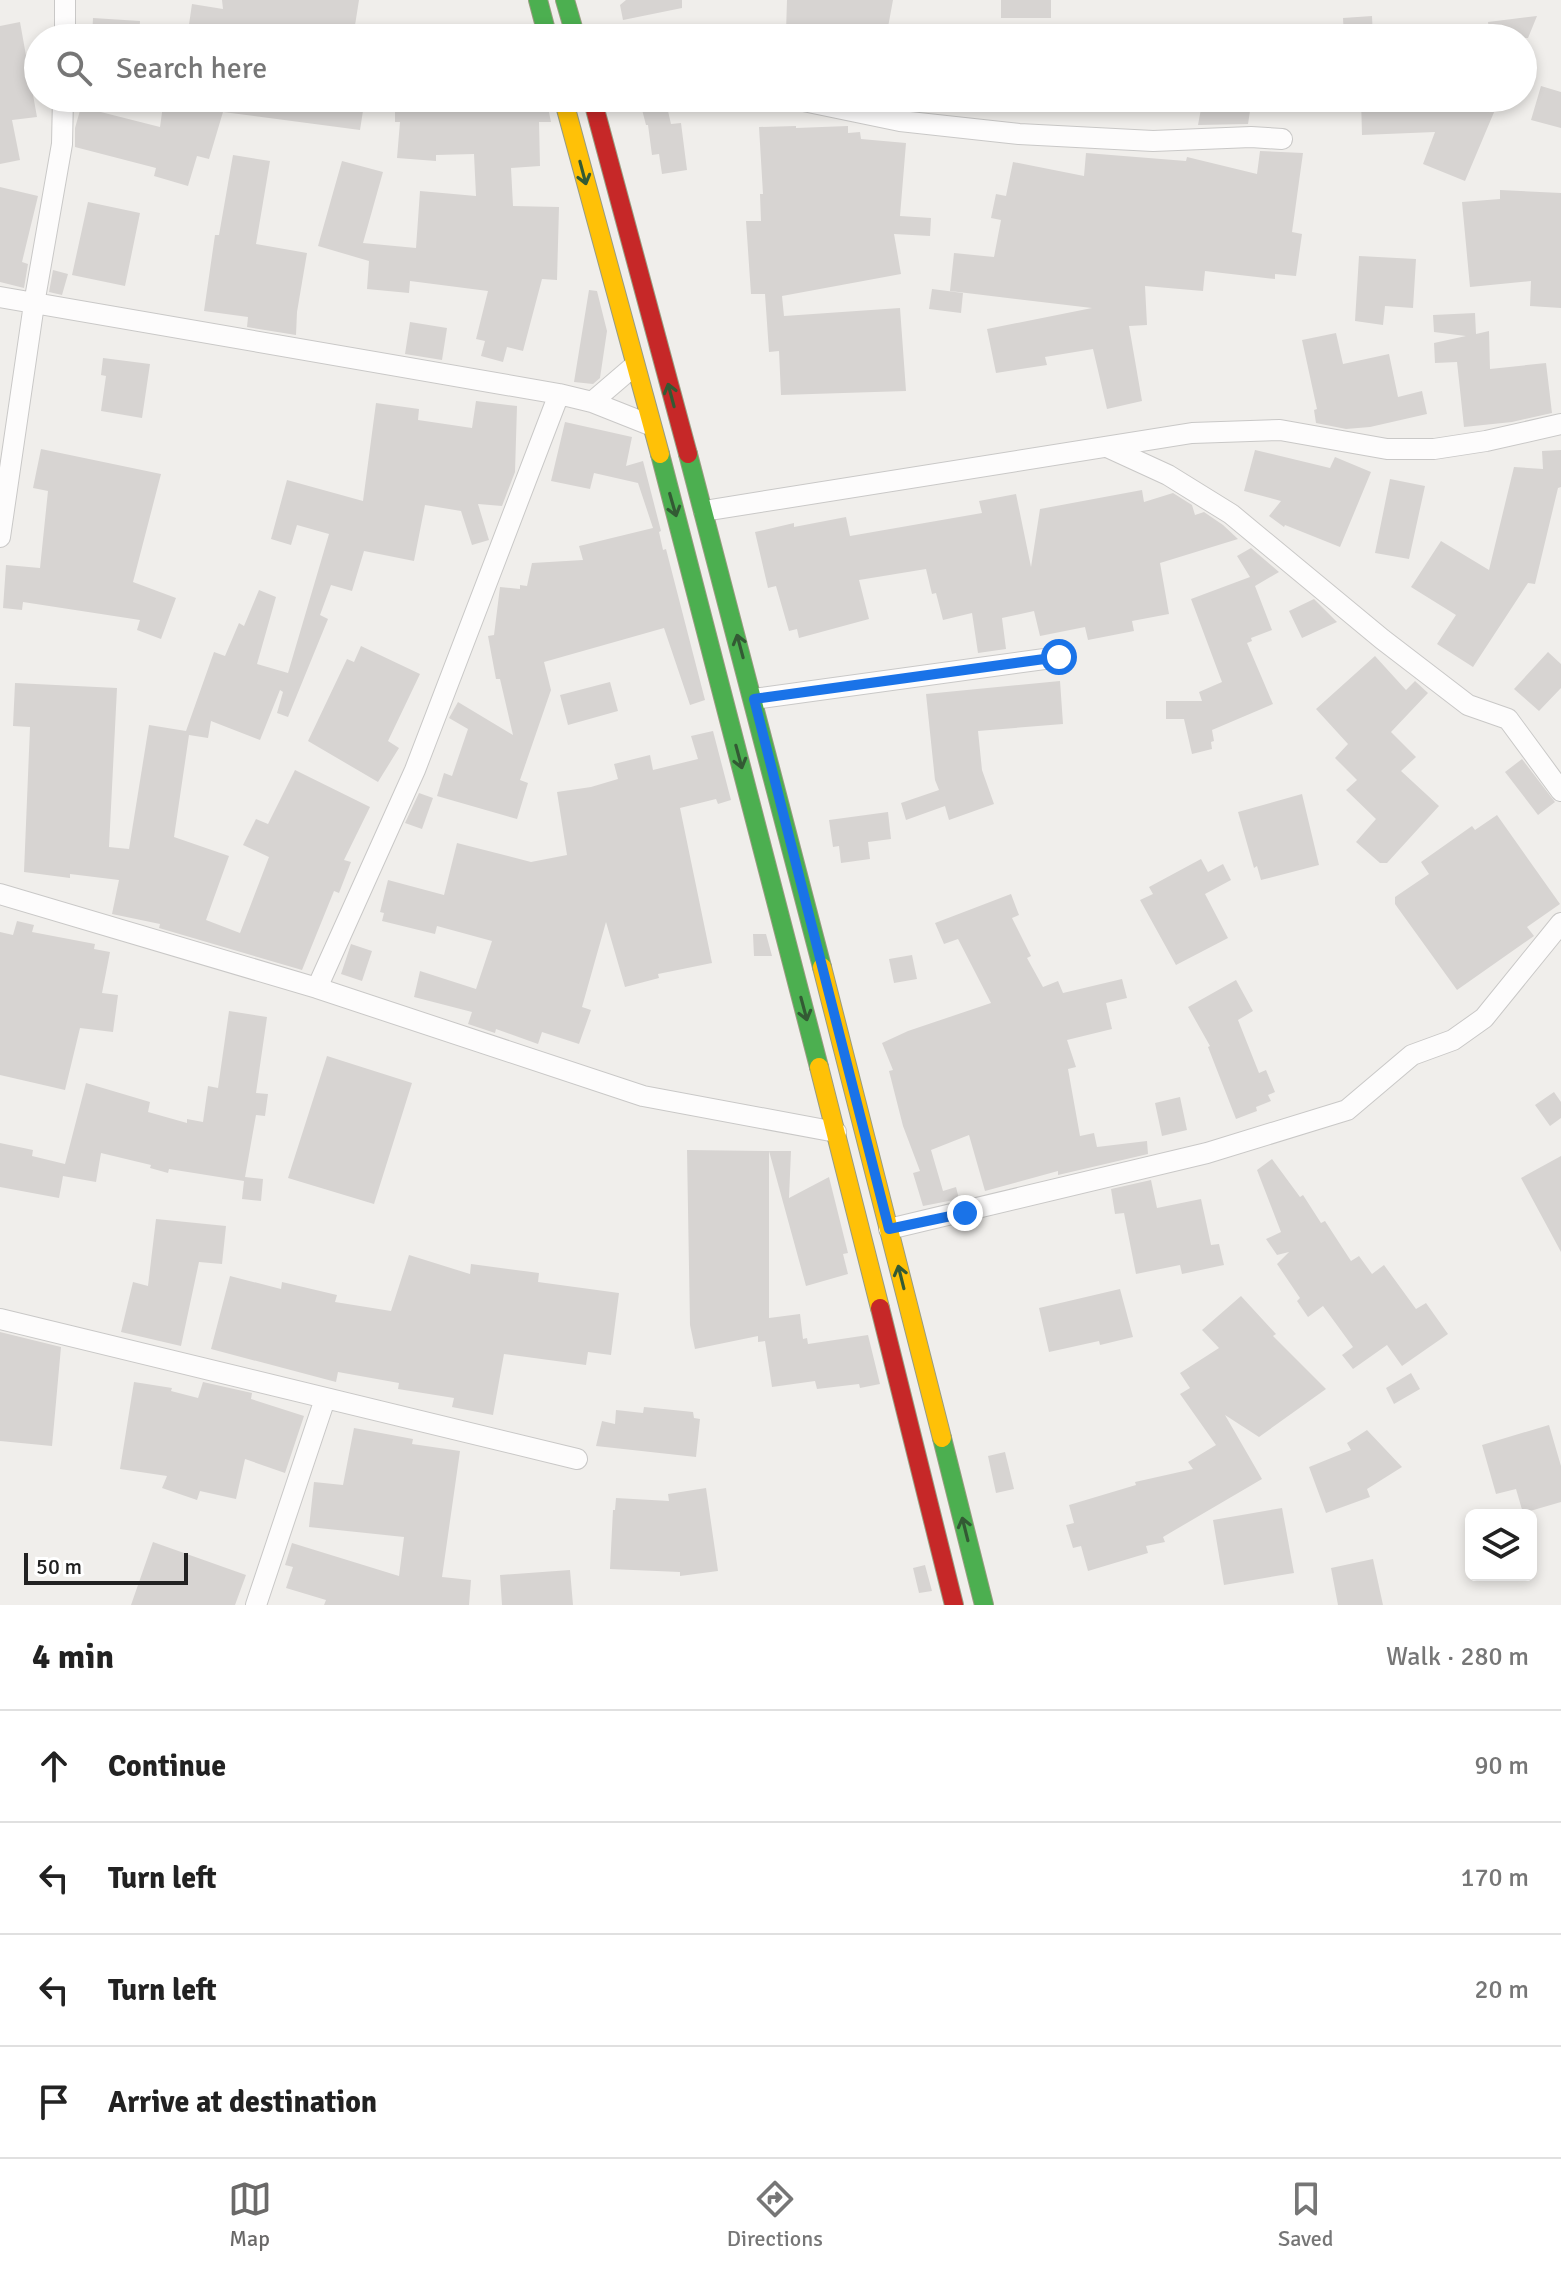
<!DOCTYPE html>
<html lang="en">
<head>
<meta charset="utf-8">
<style>
  :root { --surface:#fff; --page:#f6f6f6; --text:#222; --muted:#767676; --line:#e0e0e0; --accent:#6a6968 }
  body { margin:0; font-family:Signika,sans-serif; background:var(--page); color:var(--text) }
  .controls { position:absolute; right:24px; bottom:24px; display:grid; overflow:hidden; border-radius:12px; box-shadow:0 4px 12px #0003 }
  .controls button { width:72px; height:72px; display:grid; place-items:center; padding:0; border:0; border-bottom:2px solid var(--line); background:var(--surface); color:var(--text); font:40px sans-serif }
  .scale { position:absolute; left:24px; bottom:20px; width:164px; box-sizing:border-box; padding-left:8px; border:4px solid #222; border-top:0; font-size:22px; line-height:28px; white-space:nowrap; color:#222; -webkit-text-stroke:6px #fff; paint-order:stroke }
  .stop { position:absolute; width:24px; height:24px; margin:-18px; border:6px solid #1a73e8; border-radius:50%; background:#fff }
  .stop.end { background:#1a73e8; border-color:#fff; box-shadow:0 2px 8px #0008 }
  .list { margin:0; padding:0; list-style:none }
  h2 { display:flex; justify-content:space-between; align-items:center; height:104px; margin:0; padding:0 32px; font-size:34px }
  h2 small { font-size:26px; font-weight:400; color:var(--muted) }
  .list li { display:grid; grid-template-columns:52px 1fr auto; gap:24px; align-items:center; box-sizing:border-box; height:112px; padding:0 32px; border-top:2px solid var(--line) }
  .list b { display:block; font-size:30px; white-space:nowrap }
  .list em { font-size:26px; font-style:normal; color:var(--muted) }
  .icon { flex:none; width:44px; height:44px; fill:none; stroke:currentColor; stroke-width:2; stroke-linecap:round; stroke-linejoin:round }
  .map { position:relative; flex:none; width:1561px; height:1605px; overflow:hidden }
  .search { position:absolute; background:var(--surface); box-shadow:0 4px 12px #0003; left:24px; right:24px; top:24px; height:88px; display:flex; align-items:center; gap:20px; box-sizing:border-box; padding:0 28px; border-radius:44px; color:var(--muted); font-size:30px }
  .sheet { height:552px; background:var(--surface) }
  nav { display:flex; justify-content:space-around; align-items:center; box-sizing:border-box; height:112px; border-top:2px solid var(--line); background:var(--surface); font-size:22px; color:var(--muted) }
  nav a { display:grid; justify-items:center; gap:4px }
  nav .on { color:var(--accent) }
  .map>svg:first-child { display:block }
</style>
</head>
<body>
<div class="map">
<svg width="1561" height="1605" viewBox="0 0 1561 1605">
  <rect width="100%" height="100%" fill="#f0eeeb"/>
  <path fill="#d7d4d2" d="M222,0H359L353,38H187L192,4L223,9Z
    M626,0H682V8L623,20L620,5Z
    M787,0H893L886,38H837L838,35L786,32Z
    M1001,0H1051V18H1001Z
    M1372,16L1373,38H1344L1343,18Z
    M1537,16L1528,38H1490L1488,22Z
    M93,18L140,21L139,38H92Z
    M20,22L37,117L12,120L20,160L0,164V26Z
    M1541,86L1561,92V128L1531,120Z
    M164,98H365L360,130L223,112L209,159L197,156L188,186L154,176L156,168L75,147V128L81,107L160,127Z
    M395,98H546L551,122H539L540,166L511,168L513,206L559,207L557,280L542,279L523,351L507,347L503,362L481,356L485,341L476,339L488,291L410,281L409,293L367,289L369,261L318,246L342,161L383,172L363,243L416,248L420,191L476,196L474,154L436,155V161L397,158L400,122H395Z
    M639,98H665L671,124L681,123L687,170L662,174L659,154L652,155L648,125H646Z
    M1203,98H1252L1248,124L1198,125Z
    M1361,98H1500L1465,181L1423,164L1435,132L1362,135Z
    M796,126V128L848,126V133L860,132L861,139L906,143L900,216L931,218L930,236L894,234L901,274L782,296L784,316L900,308L906,391L781,395L779,351L769,352L765,294H751L746,221H761L760,194H763L759,127Z
    M1260,151L1303,153L1292,232L1302,234L1296,276L1275,274V279L1205,271L1203,291L1145,286L1147,325L1129,326L1142,401L1107,409L1093,349L1045,357L1047,365L996,373L987,329L1092,308L950,291L954,253L994,257L1001,220L991,218L996,194L1006,196L1013,162L1084,176L1086,153L1186,161L1187,157L1257,174Z
    M233,155L270,161L256,244L307,253L297,312L296,335L247,327L248,317L204,311L215,235H219Z
    M0,187L38,196L22,262L28,264L24,288L0,282Z
    M1500,190L1561,193V308L1530,306L1531,281L1470,287L1462,202L1500,199Z
    M88,202L140,213L125,286L72,275Z
    M1359,256L1416,259L1413,308L1385,306L1383,325L1355,321Z
    M53,270L68,274L62,295L49,292Z
    M932,289L963,293L961,313L929,309Z
    M589,290L597,291L607,331L600,378L593,384L574,382Z
    M1475,313L1476,334L1489,331L1490,369L1546,363L1552,413L1512,422L1464,427L1457,362L1435,363L1434,343L1466,336L1434,332L1433,315Z
    M410,322L447,328L442,360L405,354Z
    M1336,333L1343,364L1389,354L1398,397L1422,391L1427,414L1370,427L1346,429L1316,423L1314,410L1317,409L1302,340Z
    M103,358L150,364L142,418L101,411L106,376L101,375Z
    M476,401L517,406L515,472L502,506L478,504L489,540L472,545L461,511L425,505L414,561L364,551L352,591L331,585L320,615L328,619L288,717L277,713L283,692L280,690L260,740L211,721L208,738L189,735L174,837L229,856L206,920L240,933L269,857L243,845L256,819L268,824L295,770L370,807L344,860L351,862L339,893L334,891L302,970L159,928L160,924L112,914L119,880L70,874V878L24,872L30,727L13,726L15,683L117,688L109,847L129,849L149,725L186,731L214,652L225,656L239,623L244,626L259,590L276,597L257,664L288,673L329,534L297,525L291,545L271,539L287,480L363,501L376,403L419,409L418,420L472,428Z
    M565,422L632,437L626,466L643,461L661,531L659,532L663,550L666,549L705,700L690,705L664,628L544,662L551,690L520,780L528,783L517,819L437,796L444,773L452,776L468,729L449,718L458,702L513,735L500,679H496L488,636L494,635L500,587L520,589V585L527,586L532,563L583,560L579,546L653,528L638,483L594,473L590,489L551,481Z
    M41,449L161,474L133,582L176,598L161,639L137,630L140,620L23,602L22,610L3,608L6,565L40,568L48,491L33,488Z
    M1255,450L1330,468L1335,457L1371,472L1340,547L1285,525L1284,527L1269,516L1281,501L1244,491Z
    M1561,450V487L1558,488L1535,584L1528,583L1473,667L1437,644L1456,615L1411,587L1441,541L1489,570L1514,467L1543,469L1542,451Z
    M1390,479L1425,486L1409,559L1375,553Z
    M1142,490L1144,502L1173,493L1192,505L1195,515L1204,512L1223,525L1238,539L1160,563L1169,614L1132,621L1134,631L1088,640L1085,627L1040,636L1034,611L1002,618L1006,649L978,653L972,613L943,620L936,593L932,594L926,569L859,580L869,619L799,638L797,629L789,631L776,586L768,588L755,532L794,523V527L846,517L850,536L982,513L979,501L1016,494L1031,567L1040,509Z
    M1251,548L1279,572L1255,586L1272,630L1251,638L1252,641L1247,643L1273,704L1212,730L1214,741L1211,742L1212,749L1192,754L1184,719H1166V701H1202L1199,692L1222,682L1191,599L1250,577L1237,556Z
    M1314,599L1337,622L1302,638L1289,611Z
    M361,646L420,674L388,741L399,748L378,782L308,741L347,659L354,662Z
    M1548,652L1561,664V688L1539,711L1514,689Z
    M1375,656L1406,690L1415,681L1428,693L1391,732L1416,757L1401,771L1439,806L1387,863H1380L1356,842L1376,819L1346,790L1357,780L1335,758L1348,744L1316,709Z
    M1060,681L1063,724L978,731L982,770L994,804L949,820L945,806L906,820L901,803L939,790L935,780L926,694Z
    M610,682L618,711L568,725L560,695Z
    M713,731L731,800L718,804L716,799L680,808L712,963L658,974L659,978L625,987L606,922L582,1007L591,1010L579,1044L542,1032L538,1044L496,1029L495,1033L468,1024L472,1012L414,997L420,971L476,989L492,941L437,926L435,934L382,921L384,913L380,912L388,880L444,895L457,843L531,862L567,855L557,792L591,787L618,779L614,764L650,755L653,770L698,759L691,736Z
    M1522,759L1555,802L1538,815L1505,772Z
    M419,793L433,798L422,829L405,823Z
    M1302,794L1319,865L1261,880L1257,866L1254,868L1238,812Z
    M888,812L891,839L868,842L870,859L841,863L839,846L833,847L829,820Z
    M1497,815L1560,904L1527,927L1534,936L1457,990L1395,904V897L1429,874L1421,862L1472,826L1475,830Z
    M1201,859L1208,872L1223,864L1231,880L1205,894L1228,938L1176,965L1140,900L1153,894L1149,887Z
    M1011,894L1019,915L1012,918L1031,956L1027,958L1043,987L1058,981L1063,993L1122,979L1127,998L1106,1003L1112,1029L1067,1040L1076,1067L1068,1069L1080,1136L1094,1133L1097,1147L1147,1141L1148,1154L1058,1175V1171L985,1191L969,1135L931,1150L943,1191L956,1187L959,1199L923,1206L913,1173L920,1171L903,1126L889,1071L893,1070L882,1043L908,1031L991,1003L958,939L944,944L935,923Z
    M17,921L34,925L32,932L95,944L94,949L110,952L102,993L118,995L113,1032L80,1028L65,1090L0,1075V932L13,935Z
    M753,934H766L772,956H754Z
    M351,944L372,951L362,981L341,974Z
    M912,955L917,979L894,983L889,959Z
    M1236,980L1253,1011L1238,1020L1259,1073L1266,1070L1275,1092L1268,1095L1271,1101L1256,1107L1257,1111L1236,1119L1208,1047L1210,1046L1188,1007Z
    M229,1011L267,1017L256,1093L268,1094L265,1116L256,1115L245,1177L263,1179L261,1201L242,1199L244,1181L169,1169L168,1173L150,1168L151,1165L101,1153L96,1182L63,1176L59,1198L0,1187V1143L33,1150L32,1156L65,1164L86,1083L150,1102L148,1112L187,1123V1119L203,1122L208,1086L218,1088Z
    M327,1056L412,1083L374,1204L288,1178Z
    M1554,1092L1561,1102V1118L1550,1126L1535,1105Z
    M1180,1097L1187,1130L1162,1136L1155,1103Z
    M687,1150L769,1151V1318L800,1314L803,1339L807,1338L808,1344L868,1335L880,1384L860,1388L859,1384L817,1389L815,1381L772,1387L765,1341L758,1342V1336L695,1349L690,1325Z
    M769,1151H791L789,1198L829,1177L848,1253L843,1254L848,1274L806,1286Z
    M1561,1156V1252L1521,1178Z
    M1272,1159L1300,1197L1303,1195L1321,1223L1325,1221L1351,1261L1359,1256L1372,1274L1384,1265L1416,1309L1426,1303L1448,1334L1402,1366L1387,1345L1353,1369L1342,1355L1353,1347L1323,1306L1308,1317L1297,1301L1300,1298L1277,1264L1289,1252L1277,1255L1266,1239L1281,1232L1257,1170Z
    M1151,1180L1157,1208L1201,1199L1211,1245L1219,1244L1224,1265L1182,1274L1180,1265L1136,1274L1124,1213L1115,1214L1111,1189Z
    M156,1219L226,1226L222,1264L199,1262L181,1346L121,1332L133,1282L148,1286Z
    M409,1255L470,1274L471,1264L539,1273L538,1282L619,1293L611,1355L588,1352L586,1365L504,1354L493,1415L452,1407L454,1398L398,1389L399,1383L338,1372L336,1382L211,1349L230,1276L281,1289L282,1282L337,1295L335,1302L391,1311Z
    M1120,1289L1133,1337L1100,1345L1099,1341L1049,1352L1039,1308Z
    M1241,1296L1276,1334L1273,1336L1326,1389L1259,1437L1225,1415L1262,1479L1163,1537L1165,1542L1146,1546L1148,1553L1088,1571L1081,1546L1073,1548L1066,1525L1074,1523L1069,1505L1136,1485L1135,1482L1193,1469L1188,1462L1216,1445L1180,1394L1190,1388L1180,1373L1219,1348L1202,1330Z
    M0,1332L61,1347L52,1446L0,1441Z
    M1411,1373L1420,1389L1394,1404L1386,1388Z
    M134,1382L172,1388L171,1391L198,1398L203,1382L252,1393L251,1399L304,1416L285,1473L245,1459L236,1499L200,1491L197,1500L162,1488L167,1476L120,1469Z
    M644,1407L693,1412L694,1418L700,1419L696,1457L596,1446L602,1421L615,1424L616,1410L643,1413Z
    M1549,1425L1561,1466V1502L1523,1513L1516,1489L1496,1494L1482,1445Z
    M354,1428L413,1439L412,1444L460,1451L442,1577L471,1580L469,1605H324L326,1600L286,1588L293,1567L285,1565L292,1543L399,1576L404,1537L309,1527L314,1482L343,1485Z
    M1367,1430L1402,1467L1367,1489L1370,1497L1326,1513L1309,1467L1351,1450L1347,1443Z
    M1005,1452L1014,1489L996,1493L988,1456Z
    M706,1488L718,1571L680,1576V1572L610,1569L613,1510H615L616,1498L669,1501L668,1494Z
    M1282,1508L1294,1573L1224,1585L1213,1520Z
    M153,1542L246,1575L235,1605H131Z
    M1373,1559L1383,1605H1338L1331,1568Z
    M925,1565L932,1591L919,1593L913,1568Z
    M570,1570L573,1605H502L500,1575Z"/>
  <g fill="none" stroke-linecap="round" stroke-linejoin="round">
    <g stroke="#c9c8c7" stroke-width="22">
      <path id="street" d="M65,38V0
        M789,98L900,121L1019,134L1153,141L1251,137L1282,139
        M0,297L559,394L592,402L650,425
        M592,402L634,366
        M1107,447L1168,475L1231,514L1382,639L1468,705L1508,719L1561,791
        M704,511L1192,433L1280,430L1387,449H1434L1486,441L1561,424
        M0,537L34,304L62,144L63,98
        M754,699L1059,657
        M0,894L317,988L643,1096L836,1132
        M317,988L415,770L559,394
        M889,1229L1207,1153L1347,1110L1412,1055L1453,1040L1484,1018L1561,923
        M0,1319L577,1459
        M256,1605L325,1399"/>
    </g>
    <g stroke="#999c81" stroke-width="20">
      <path id="fast" d="M538,0L548,38
        M565,0L576,38
        M660,454L819,1067
        M688,454L822,967
        M942,1438L984,1605"/>
    </g>
    <g stroke="#999c81" stroke-width="20">
      <path id="slow" d="M563,98L660,454
        M822,967L942,1438
        M819,1067L880,1308"/>
    </g>
    <g stroke="#999c81" stroke-width="20">
      <path id="jam" d="M592,98L688,454
        M880,1308L954,1605"/>
    </g>
    <use href="#street" stroke="#fdfcfc" stroke-width="20"/>
    <use href="#fast" stroke="#4caf50" stroke-width="18"/>
    <use href="#slow" stroke="#ffc107" stroke-width="18"/>
    <use href="#jam" stroke="#c62828" stroke-width="18"/>
  </g>
  <defs><path id="oneway-shaft" d="M-6 0H5M1.5-3L5.5 0L1.5 3" fill="none" stroke-width="1.6" stroke-linecap="round" stroke-linejoin="round" transform="scale(2)"/></defs>
  <g stroke="#335a34">
    <use href="#oneway-shaft" transform="translate(583 173) rotate(75)"/>
    <use href="#oneway-shaft" transform="translate(671 395) rotate(-105)"/>
    <use href="#oneway-shaft" transform="translate(673 505) rotate(74)"/>
    <use href="#oneway-shaft" transform="translate(740 646) rotate(-105)"/>
    <use href="#oneway-shaft" transform="translate(739 757) rotate(75)"/>
    <use href="#oneway-shaft" transform="translate(804 1009) rotate(75)"/>
    <use href="#oneway-shaft" transform="translate(901 1277) rotate(-104)"/>
    <use href="#oneway-shaft" transform="translate(965 1529) rotate(-104)"/>
  </g>
  <g fill="none" stroke-linecap="round" stroke-linejoin="round">
    <path stroke="#1a73e8" stroke-width="10" d="M965,1213L889,1229L754,699L1059,657"/>
  </g>
</svg>
<div class="controls">
<button><svg class="icon" aria-label="layers" viewBox="0 0 24 24"><path d="M12 4l9 5-9 5-9-5zM3 14l9 5 9-5"/></svg></button>
</div>
<div class="scale">50 m</div>
<div class="stop" style="left:1059px;top:657px"></div>
<div class="stop end" style="left:965px;top:1213px"></div>
<div class="search"><svg class="icon" aria-label="search" viewBox="0 0 24 24"><circle cx="10" cy="10" r="6"/><path d="M15 15l6 6"/></svg>Search here</div>
</div>
<section class="sheet">
<h2>4 min<small>Walk · 280 m</small></h2>
<ul class="list">
<li><svg class="icon" aria-label="ahead" viewBox="0 0 24 24"><path d="M12 20V5M6 11l6-6 6 6"/></svg><div><b>Continue</b></div><em>90 m</em></li>
<li><svg class="icon" aria-label="left" viewBox="0 0 24 24"><path d="M17 20v-9H6M10 6l-5 5 5 5"/></svg><div><b>Turn left</b></div><em>170 m</em></li>
<li><svg class="icon" aria-label="left" viewBox="0 0 24 24"><path d="M17 20v-9H6M10 6l-5 5 5 5"/></svg><div><b>Turn left</b></div><em>20 m</em></li>
<li><svg class="icon" aria-label="arrive" viewBox="0 0 24 24"><path d="M6 21V4h12l-3 4 3 4H6"/></svg><div><b>Arrive at destination</b></div></li>
</ul>
</section>
<nav>
<a class="on"><svg class="icon" aria-label="map" viewBox="0 0 24 24"><path d="M3 6l6-2 6 2 6-2v14l-6 2-6-2-6 2zM9 4v14M15 6v14"/></svg>Map</a>
<a><svg class="icon" aria-label="directions" viewBox="0 0 24 24"><path d="M12 3l9 9-9 9-9-9zM9 14v-3h6M13 9l2 2-2 2"/></svg>Directions</a>
<a><svg class="icon" aria-label="saved" viewBox="0 0 24 24"><path d="M7 4h10v16l-5-4-5 4z"/></svg>Saved</a>
</nav>
</body>
</html>
